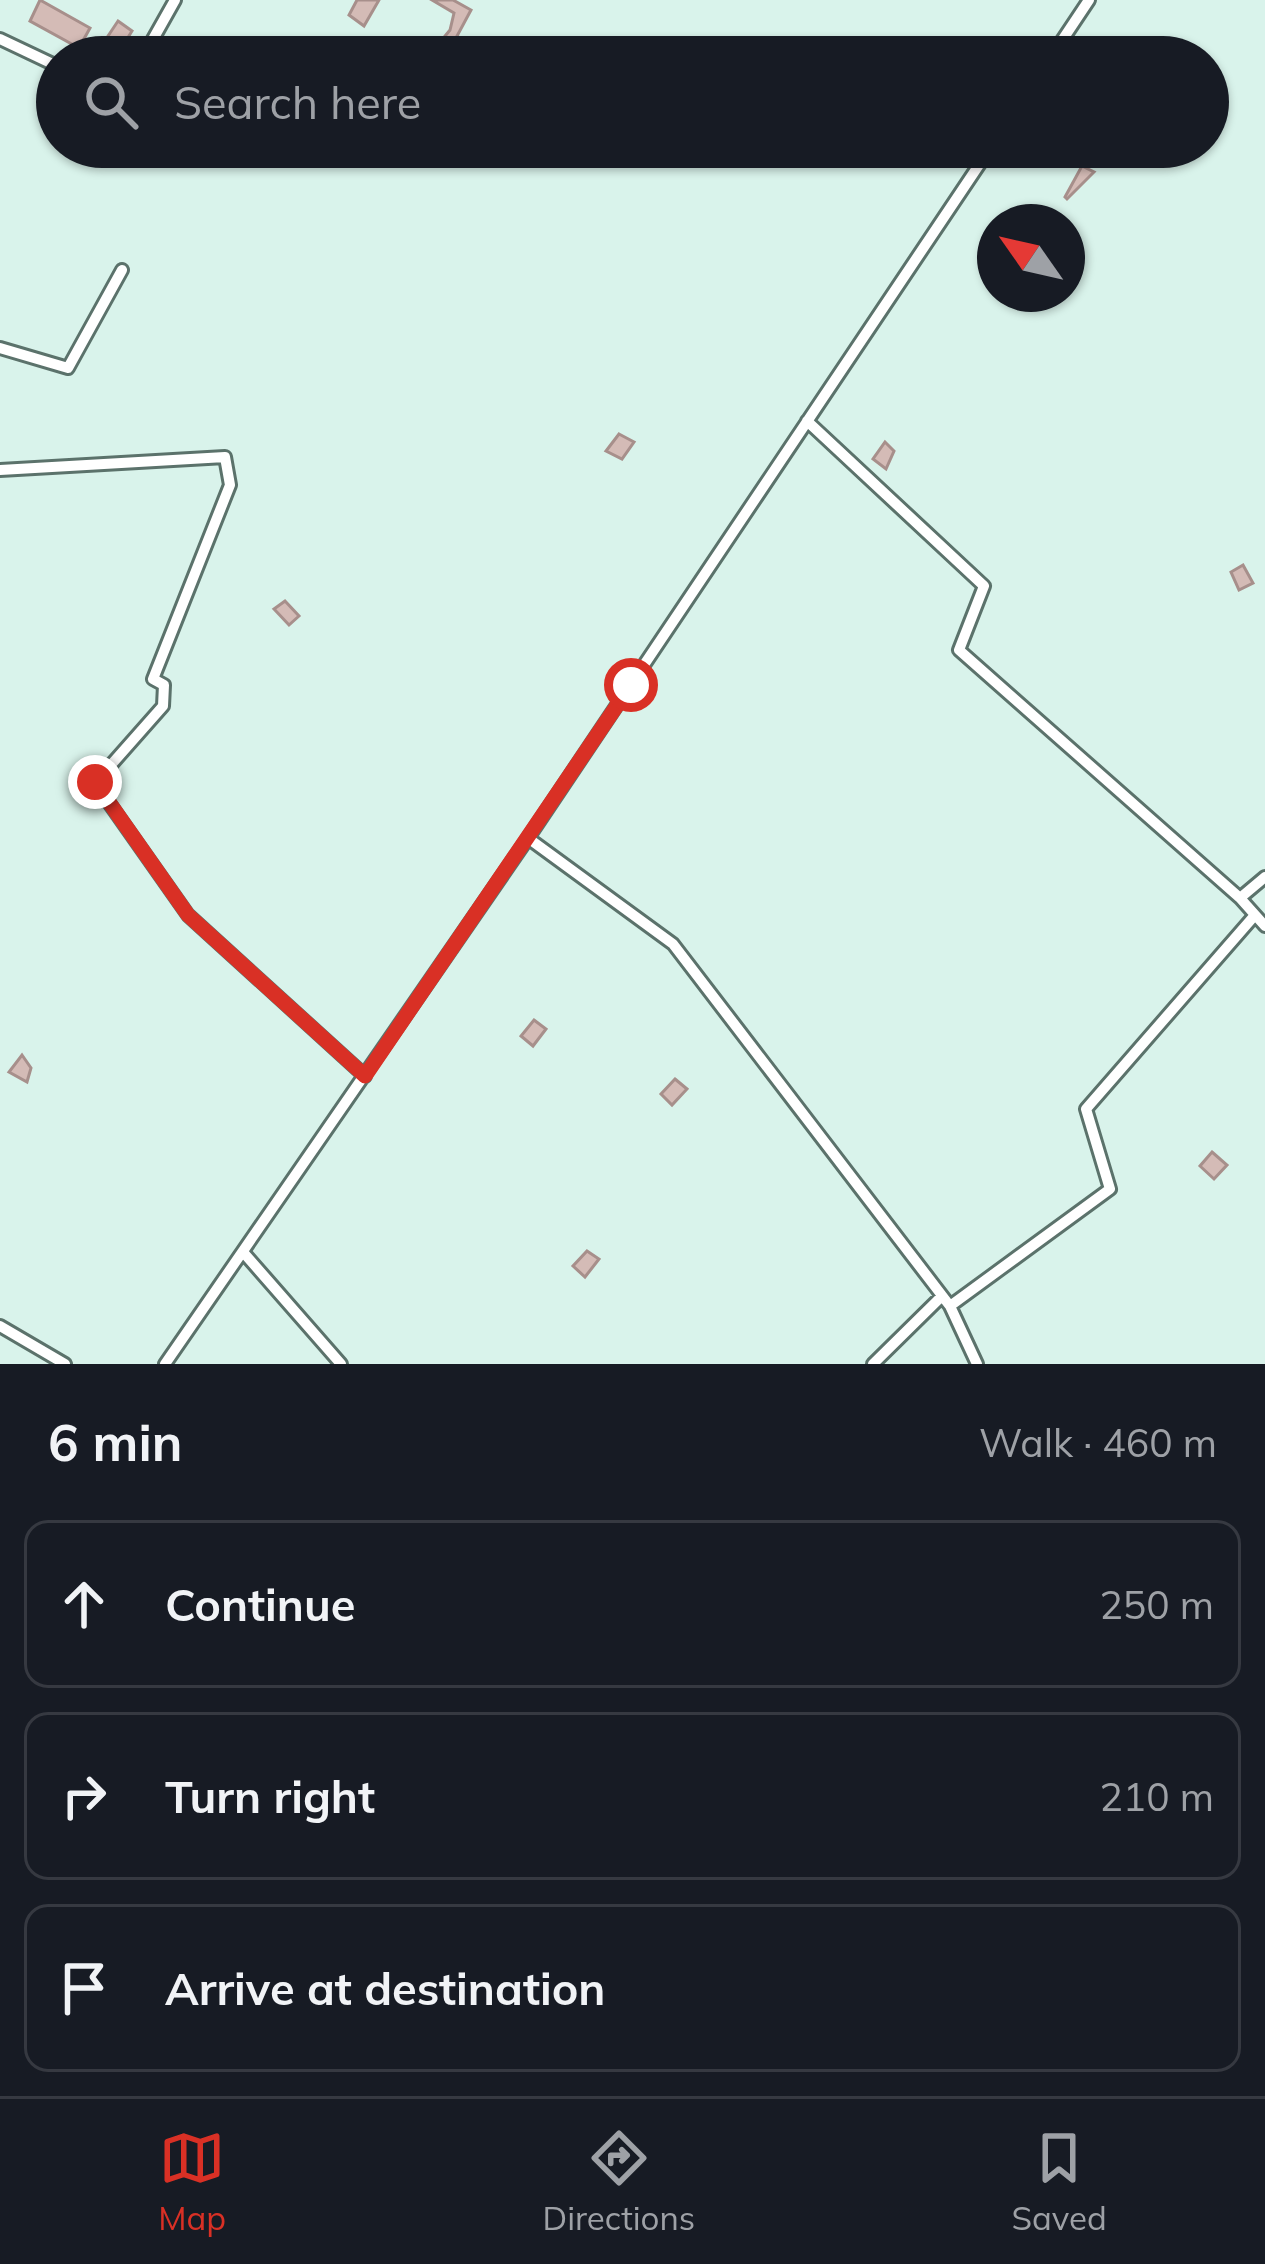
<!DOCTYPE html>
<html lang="en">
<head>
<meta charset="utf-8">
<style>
  :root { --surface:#171b24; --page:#242831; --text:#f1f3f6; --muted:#9ea1a6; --line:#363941; --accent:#d93025 }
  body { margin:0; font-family:Mulish,sans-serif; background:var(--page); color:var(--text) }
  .compass { position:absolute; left:977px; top:204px; width:108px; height:108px; border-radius:50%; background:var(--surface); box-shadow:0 3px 9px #0004; rotate:304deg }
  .stop { position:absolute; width:36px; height:36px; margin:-27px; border:9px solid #d93025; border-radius:50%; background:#fff }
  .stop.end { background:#d93025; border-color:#fff; box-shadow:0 3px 12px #0008 }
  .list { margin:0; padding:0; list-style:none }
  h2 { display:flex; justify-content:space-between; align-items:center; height:156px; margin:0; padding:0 48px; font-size:51px }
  h2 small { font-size:39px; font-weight:400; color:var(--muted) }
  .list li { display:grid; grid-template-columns:78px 1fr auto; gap:36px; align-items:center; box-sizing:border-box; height:168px; margin:0 24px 24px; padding:0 24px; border:3px solid var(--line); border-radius:24px }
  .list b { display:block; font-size:45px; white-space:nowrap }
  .list em { font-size:39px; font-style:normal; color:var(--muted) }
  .icon { flex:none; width:66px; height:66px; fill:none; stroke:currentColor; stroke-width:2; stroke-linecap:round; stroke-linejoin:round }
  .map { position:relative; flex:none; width:1265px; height:1364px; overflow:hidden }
  .search { position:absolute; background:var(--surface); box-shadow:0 3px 9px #0004; left:36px; right:36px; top:36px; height:132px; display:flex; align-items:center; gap:30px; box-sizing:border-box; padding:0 42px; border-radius:66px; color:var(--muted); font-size:45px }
  .sheet { height:732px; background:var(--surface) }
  nav { display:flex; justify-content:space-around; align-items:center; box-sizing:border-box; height:168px; border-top:3px solid var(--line); background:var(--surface); font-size:33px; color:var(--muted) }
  nav a { display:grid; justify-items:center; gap:6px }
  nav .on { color:var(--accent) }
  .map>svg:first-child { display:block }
</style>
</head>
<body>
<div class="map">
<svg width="1265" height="1364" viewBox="0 0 1265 1364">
  <rect width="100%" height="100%" fill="#d9f3eb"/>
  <path fill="#d4bbb6" stroke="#a78f8b" stroke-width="3" d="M40,0L90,28L79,48L30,21Z
    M357,0H379L364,26L349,15Z
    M432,0H453L471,10L457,36L461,39L447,57L431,53L450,30L454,13Z
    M118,21L132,31L119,52L104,42Z
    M1082,166L1094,172L1067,199L1065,197Z
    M619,434L634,442L622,459L606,451Z
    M885,442L894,451L886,469L873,459Z
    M1243,565L1253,583L1239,590L1231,572Z
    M285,601L299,616L289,625L274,609Z
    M534,1020L546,1029L533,1046L521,1036Z
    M22,1055L31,1068L27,1082L9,1072Z
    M675,1079L687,1089L672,1105L661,1094Z
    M1212,1152L1227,1165L1214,1179L1200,1166Z
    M587,1251L599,1259L585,1277L573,1266Z"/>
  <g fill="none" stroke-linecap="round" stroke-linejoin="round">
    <g stroke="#5b726b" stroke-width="16">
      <path id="minor" d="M0,39L57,66
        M143,57L175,0
        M1051,57L1089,0
        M0,348L68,368L122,270
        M807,421L984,586L959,650L1240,898
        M0,470L225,457L230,485L153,679L164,685L163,706L95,783L188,915L365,1076
        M528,838L673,944L950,1306L977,1364
        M1265,877L1240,898L1265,926
        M243,1252L341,1364
        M950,1306L1110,1189L1086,1109L1255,915
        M0,1326L65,1364
        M165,1364L528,838L991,147
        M873,1364L942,1296"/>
    </g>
    <use href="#minor" stroke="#fff" stroke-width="10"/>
  </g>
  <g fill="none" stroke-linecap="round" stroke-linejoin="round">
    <path stroke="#d93025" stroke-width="15" d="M95,782L188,915L365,1076L631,685"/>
  </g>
</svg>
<svg class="compass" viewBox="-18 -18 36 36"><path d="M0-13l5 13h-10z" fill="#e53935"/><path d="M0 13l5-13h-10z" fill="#9ea1a6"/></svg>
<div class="stop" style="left:631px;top:685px"></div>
<div class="stop end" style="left:95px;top:782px"></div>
<div class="search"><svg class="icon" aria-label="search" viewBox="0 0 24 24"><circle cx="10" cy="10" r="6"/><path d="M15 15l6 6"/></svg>Search here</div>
</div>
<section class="sheet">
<h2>6 min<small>Walk · 460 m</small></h2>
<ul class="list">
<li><svg class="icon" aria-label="ahead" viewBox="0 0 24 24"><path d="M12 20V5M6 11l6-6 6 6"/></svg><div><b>Continue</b></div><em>250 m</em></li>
<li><svg class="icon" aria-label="right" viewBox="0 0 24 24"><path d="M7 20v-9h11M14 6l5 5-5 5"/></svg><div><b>Turn right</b></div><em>210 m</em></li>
<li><svg class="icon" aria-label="arrive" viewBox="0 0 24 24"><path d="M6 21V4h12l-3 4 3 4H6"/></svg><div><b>Arrive at destination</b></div></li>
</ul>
</section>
<nav>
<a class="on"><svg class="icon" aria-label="map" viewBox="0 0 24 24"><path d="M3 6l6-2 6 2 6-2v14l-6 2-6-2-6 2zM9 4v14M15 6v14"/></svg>Map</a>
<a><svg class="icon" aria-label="directions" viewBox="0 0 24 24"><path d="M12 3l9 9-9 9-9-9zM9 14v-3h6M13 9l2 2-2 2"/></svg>Directions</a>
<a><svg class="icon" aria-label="saved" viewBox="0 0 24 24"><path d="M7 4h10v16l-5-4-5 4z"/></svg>Saved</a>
</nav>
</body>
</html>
